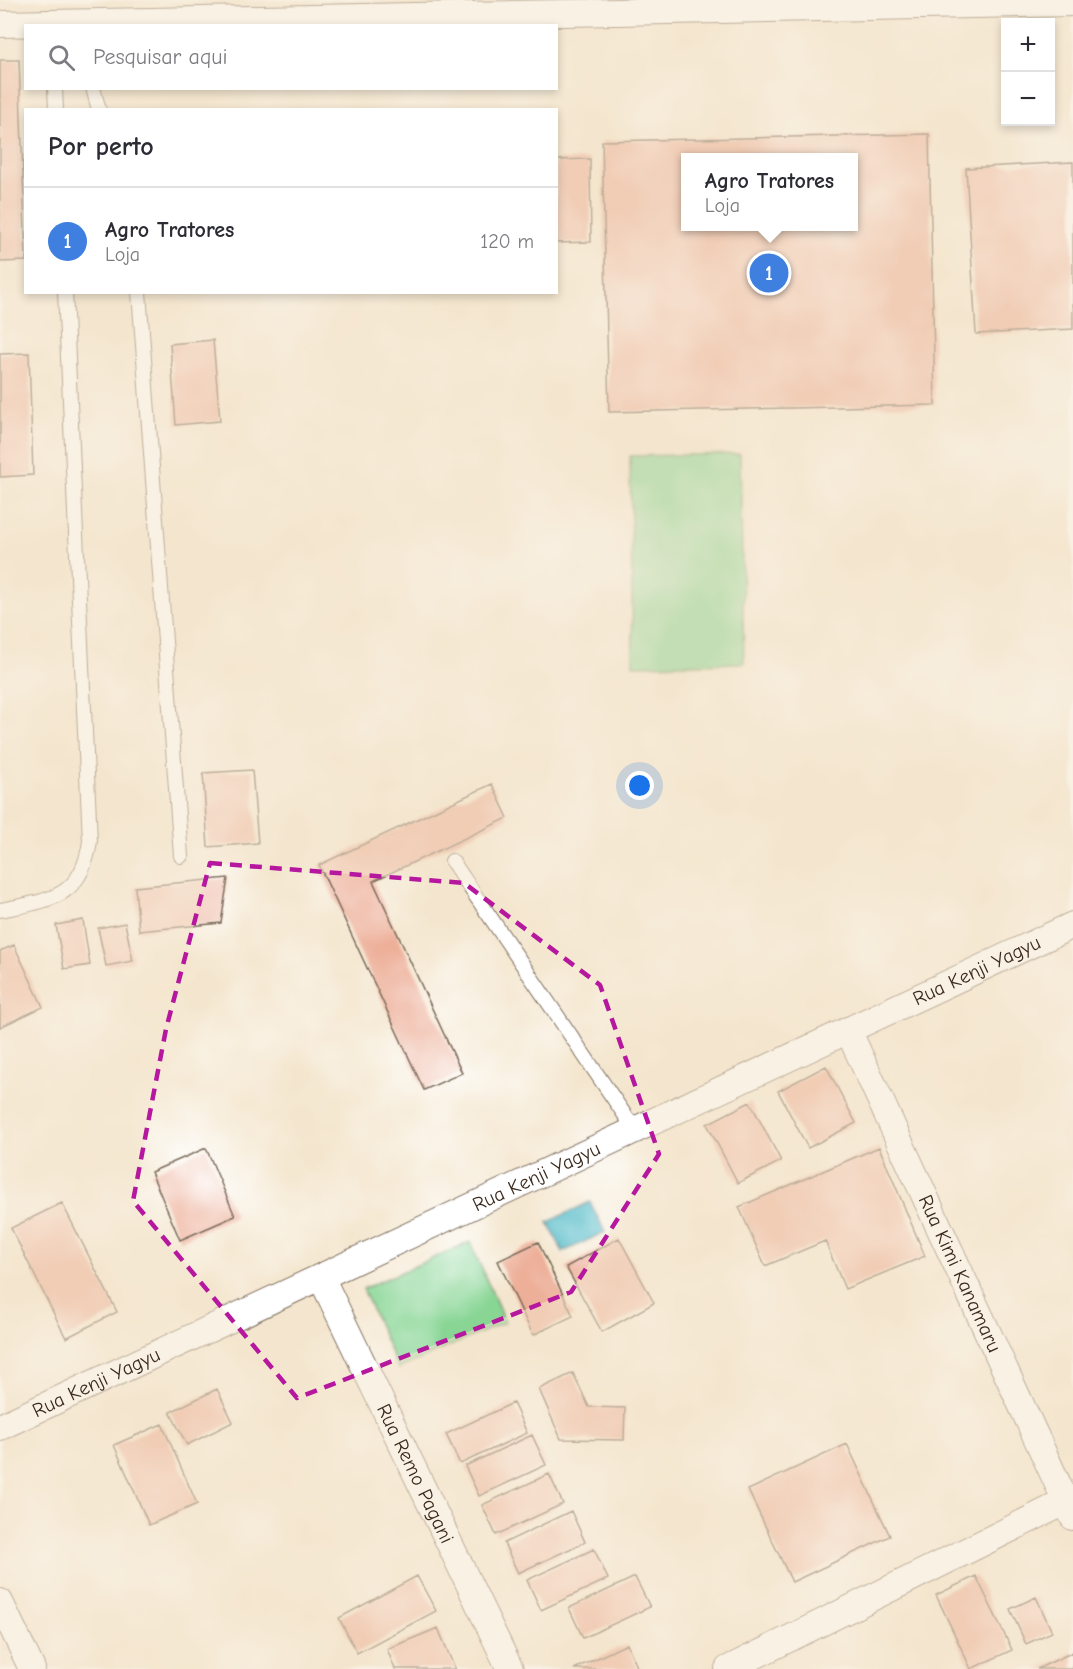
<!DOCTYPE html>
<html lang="pt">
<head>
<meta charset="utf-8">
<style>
  :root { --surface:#fff; --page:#f2f2f3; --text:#2b2b33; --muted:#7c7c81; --line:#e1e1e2; --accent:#b5179e }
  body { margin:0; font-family:"Comic Neue",sans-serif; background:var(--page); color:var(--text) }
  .controls { position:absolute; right:18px; top:18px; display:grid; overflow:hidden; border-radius:0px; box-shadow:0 3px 9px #0003 }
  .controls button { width:54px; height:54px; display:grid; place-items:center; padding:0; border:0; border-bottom:2px solid var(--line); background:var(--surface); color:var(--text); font:30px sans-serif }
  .you { position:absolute; left:640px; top:786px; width:21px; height:21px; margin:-15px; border:4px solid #fff; border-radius:50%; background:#1a73e8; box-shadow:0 0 0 9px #1a73e833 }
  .badge { display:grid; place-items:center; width:39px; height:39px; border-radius:50%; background:var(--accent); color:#fff; font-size:20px; font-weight:700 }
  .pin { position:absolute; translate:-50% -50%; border:3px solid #fff; box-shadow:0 2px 6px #0006 }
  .popup { position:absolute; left:681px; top:153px; width:177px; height:78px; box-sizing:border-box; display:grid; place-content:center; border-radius:0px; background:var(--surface); filter:drop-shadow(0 2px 4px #0005); font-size:20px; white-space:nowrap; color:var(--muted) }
  .popup b { font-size:22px; color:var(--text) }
  .popup::after { content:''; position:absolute; left:50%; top:100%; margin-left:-12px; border:12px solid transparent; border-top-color:var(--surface) }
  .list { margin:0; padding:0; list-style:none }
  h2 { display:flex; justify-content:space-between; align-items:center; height:78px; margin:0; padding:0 24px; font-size:26px }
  h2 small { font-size:20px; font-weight:400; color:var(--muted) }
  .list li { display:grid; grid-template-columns:39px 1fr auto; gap:18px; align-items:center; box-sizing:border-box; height:108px; padding:0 24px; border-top:2px solid var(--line) }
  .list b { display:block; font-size:22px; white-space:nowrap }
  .list p { margin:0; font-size:20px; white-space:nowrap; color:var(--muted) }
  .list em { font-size:20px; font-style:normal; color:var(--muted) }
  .icon { flex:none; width:33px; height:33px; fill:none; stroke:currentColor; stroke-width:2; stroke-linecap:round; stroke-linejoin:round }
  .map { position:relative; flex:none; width:1073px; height:1669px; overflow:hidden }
  .search { position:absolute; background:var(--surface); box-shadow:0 3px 9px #0003; left:24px; top:24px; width:534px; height:66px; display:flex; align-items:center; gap:15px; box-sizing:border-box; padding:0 21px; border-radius:0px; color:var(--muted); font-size:22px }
  .panel { position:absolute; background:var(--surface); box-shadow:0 3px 9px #0003; left:24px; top:108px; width:534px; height:186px; border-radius:0px }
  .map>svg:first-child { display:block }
</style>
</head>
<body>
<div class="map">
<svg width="1073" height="1669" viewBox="0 0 1073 1669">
  <rect width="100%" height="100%" fill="#fff"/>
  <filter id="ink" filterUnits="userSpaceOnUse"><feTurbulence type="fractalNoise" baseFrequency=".0167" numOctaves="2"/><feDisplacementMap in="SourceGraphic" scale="12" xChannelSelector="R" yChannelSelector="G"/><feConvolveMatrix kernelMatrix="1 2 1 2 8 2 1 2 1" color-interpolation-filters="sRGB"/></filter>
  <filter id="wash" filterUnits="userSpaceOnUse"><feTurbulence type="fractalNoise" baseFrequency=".008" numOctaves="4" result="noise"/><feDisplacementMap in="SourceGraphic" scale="24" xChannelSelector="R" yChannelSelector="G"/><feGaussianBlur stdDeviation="1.35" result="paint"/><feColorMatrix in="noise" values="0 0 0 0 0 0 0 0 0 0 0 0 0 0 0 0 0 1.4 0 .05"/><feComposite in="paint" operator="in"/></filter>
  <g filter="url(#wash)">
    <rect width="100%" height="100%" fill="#f4e6ce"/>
    <path fill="#88d594" stroke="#628059" stroke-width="1.5" d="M740,454L744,663L633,665L630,456Z
      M470,1242L505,1322L398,1369L363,1289Z"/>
    <path fill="#47b5c2" stroke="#417070" stroke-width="1.5" d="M590,1202L605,1232L563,1252L548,1222Z"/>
    <g id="blocks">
      <path fill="#edaf98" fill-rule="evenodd" d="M0,60H19L26,261L0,262Z
        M929,134L935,405L609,412L602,141ZM685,158H853V226H685Z
        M590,159L591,242L556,243V160Z
        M1073,162V329L976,334L966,168Z
        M213,340L220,421L176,425L170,344Z
        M29,353L33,475L0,477V354Z
        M252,770L258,843L208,847L203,773Z
        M492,784L508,818L373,881L462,1073L424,1090L319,865Z
        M228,878L221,923L139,931L135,887Z
        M83,920L90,965L64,969L56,925Z
        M125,923L133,961L106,966L98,928Z
        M14,945L43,1007L0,1027V951Z
        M826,1066L856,1123L808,1148L778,1091Z
        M750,1102L781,1161L738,1183L707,1124Z
        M879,1147L925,1256L845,1289L825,1241L765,1266L739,1207Z
        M206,1148L235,1216L180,1240L151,1172Z
        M62,1203L117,1312L66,1338L11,1228Z
        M619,1238L654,1303L602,1332L566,1267Z
        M538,1242L573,1316L533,1335L498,1261Z
        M573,1373L589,1407L625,1408L624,1440L561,1439L539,1389Z
        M217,1389L233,1422L187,1445L170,1412Z
        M513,1403L527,1433L460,1464L446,1434Z
        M162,1424L197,1504L149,1525L114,1445Z
        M532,1435L546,1465L479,1496L465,1466Z
        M847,1444L890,1536L792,1582L748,1490Z
        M549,1474L563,1504L496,1535L482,1505Z
        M571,1511L585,1542L518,1573L504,1543Z
        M594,1549L608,1579L541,1610L527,1580Z
        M417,1576L436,1611L357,1653L339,1618Z
        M976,1576L1012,1650L971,1669L936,1595Z
        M635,1577L650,1607L583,1638L569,1608Z
        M1036,1597L1052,1632L1026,1644L1010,1609Z
        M438,1628L455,1669H395L387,1649Z
        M627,1644L638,1669H574Z
        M1073,1652V1669H1037Z"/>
    </g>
  </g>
  <g filter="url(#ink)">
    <use href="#blocks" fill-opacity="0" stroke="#7c6c5c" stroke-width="1.5"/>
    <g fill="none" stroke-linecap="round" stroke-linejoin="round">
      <g stroke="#7c6c5c" stroke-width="16">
        <path id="service" d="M55,88L56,110
          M93,88L99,110
          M139,292L181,856
          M452,861L635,1130
          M0,910C49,900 82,899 90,841L65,292"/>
      </g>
      <g stroke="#7c6c5c" stroke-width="28">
        <g id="minor">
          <path d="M0,24L1073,3"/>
          <path id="s1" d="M848,1030L1073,1517"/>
          <path id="s2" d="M321,1277L510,1669"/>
          <path id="s3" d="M0,1427L1073,925"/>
          <path d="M0,1602L32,1669"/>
          <path d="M728,1669L1073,1498"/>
        </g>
      </g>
      <use href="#service" stroke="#fff" stroke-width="14"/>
      <use href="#minor" stroke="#fff" stroke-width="26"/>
    </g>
  </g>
  <path d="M0 0H1073V1669H0ZM210,863L464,883L600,985L659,1154L571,1292L297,1398L133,1201L166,1029Z" fill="#f4e6ce" fill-opacity=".55" fill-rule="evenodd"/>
  <path fill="none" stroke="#b5179e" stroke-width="4.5" stroke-dasharray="12 8" stroke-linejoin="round" d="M210,863L464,883L600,985L659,1154L571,1292L297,1398L133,1201L166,1029Z"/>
  <g text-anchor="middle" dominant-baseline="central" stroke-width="4.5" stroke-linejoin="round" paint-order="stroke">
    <g font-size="20" fill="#3b2a1e" stroke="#fff">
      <text stroke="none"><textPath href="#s3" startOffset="1078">Rua Kenji Yagyu</textPath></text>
      <text stroke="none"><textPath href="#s3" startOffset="592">Rua Kenji Yagyu</textPath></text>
      <text stroke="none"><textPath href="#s1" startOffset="268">Rua Kimi Kanamaru</textPath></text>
      <text stroke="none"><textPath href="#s3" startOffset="106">Rua Kenji Yagyu</textPath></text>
      <text stroke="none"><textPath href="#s2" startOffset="218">Rua Remo Pagani</textPath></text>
    </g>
  </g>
</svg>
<div class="controls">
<button>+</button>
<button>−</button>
</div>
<div class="you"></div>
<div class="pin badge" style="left:769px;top:273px;background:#3f7fe0">1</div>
<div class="popup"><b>Agro Tratores</b>Loja</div>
<div class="search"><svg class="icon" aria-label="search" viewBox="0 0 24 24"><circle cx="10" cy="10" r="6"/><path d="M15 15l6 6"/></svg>Pesquisar aqui</div>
<section class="panel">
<h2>Por perto<small></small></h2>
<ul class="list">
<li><span class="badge" style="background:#3f7fe0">1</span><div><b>Agro Tratores</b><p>Loja</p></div><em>120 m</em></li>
</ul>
</section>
</div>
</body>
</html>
